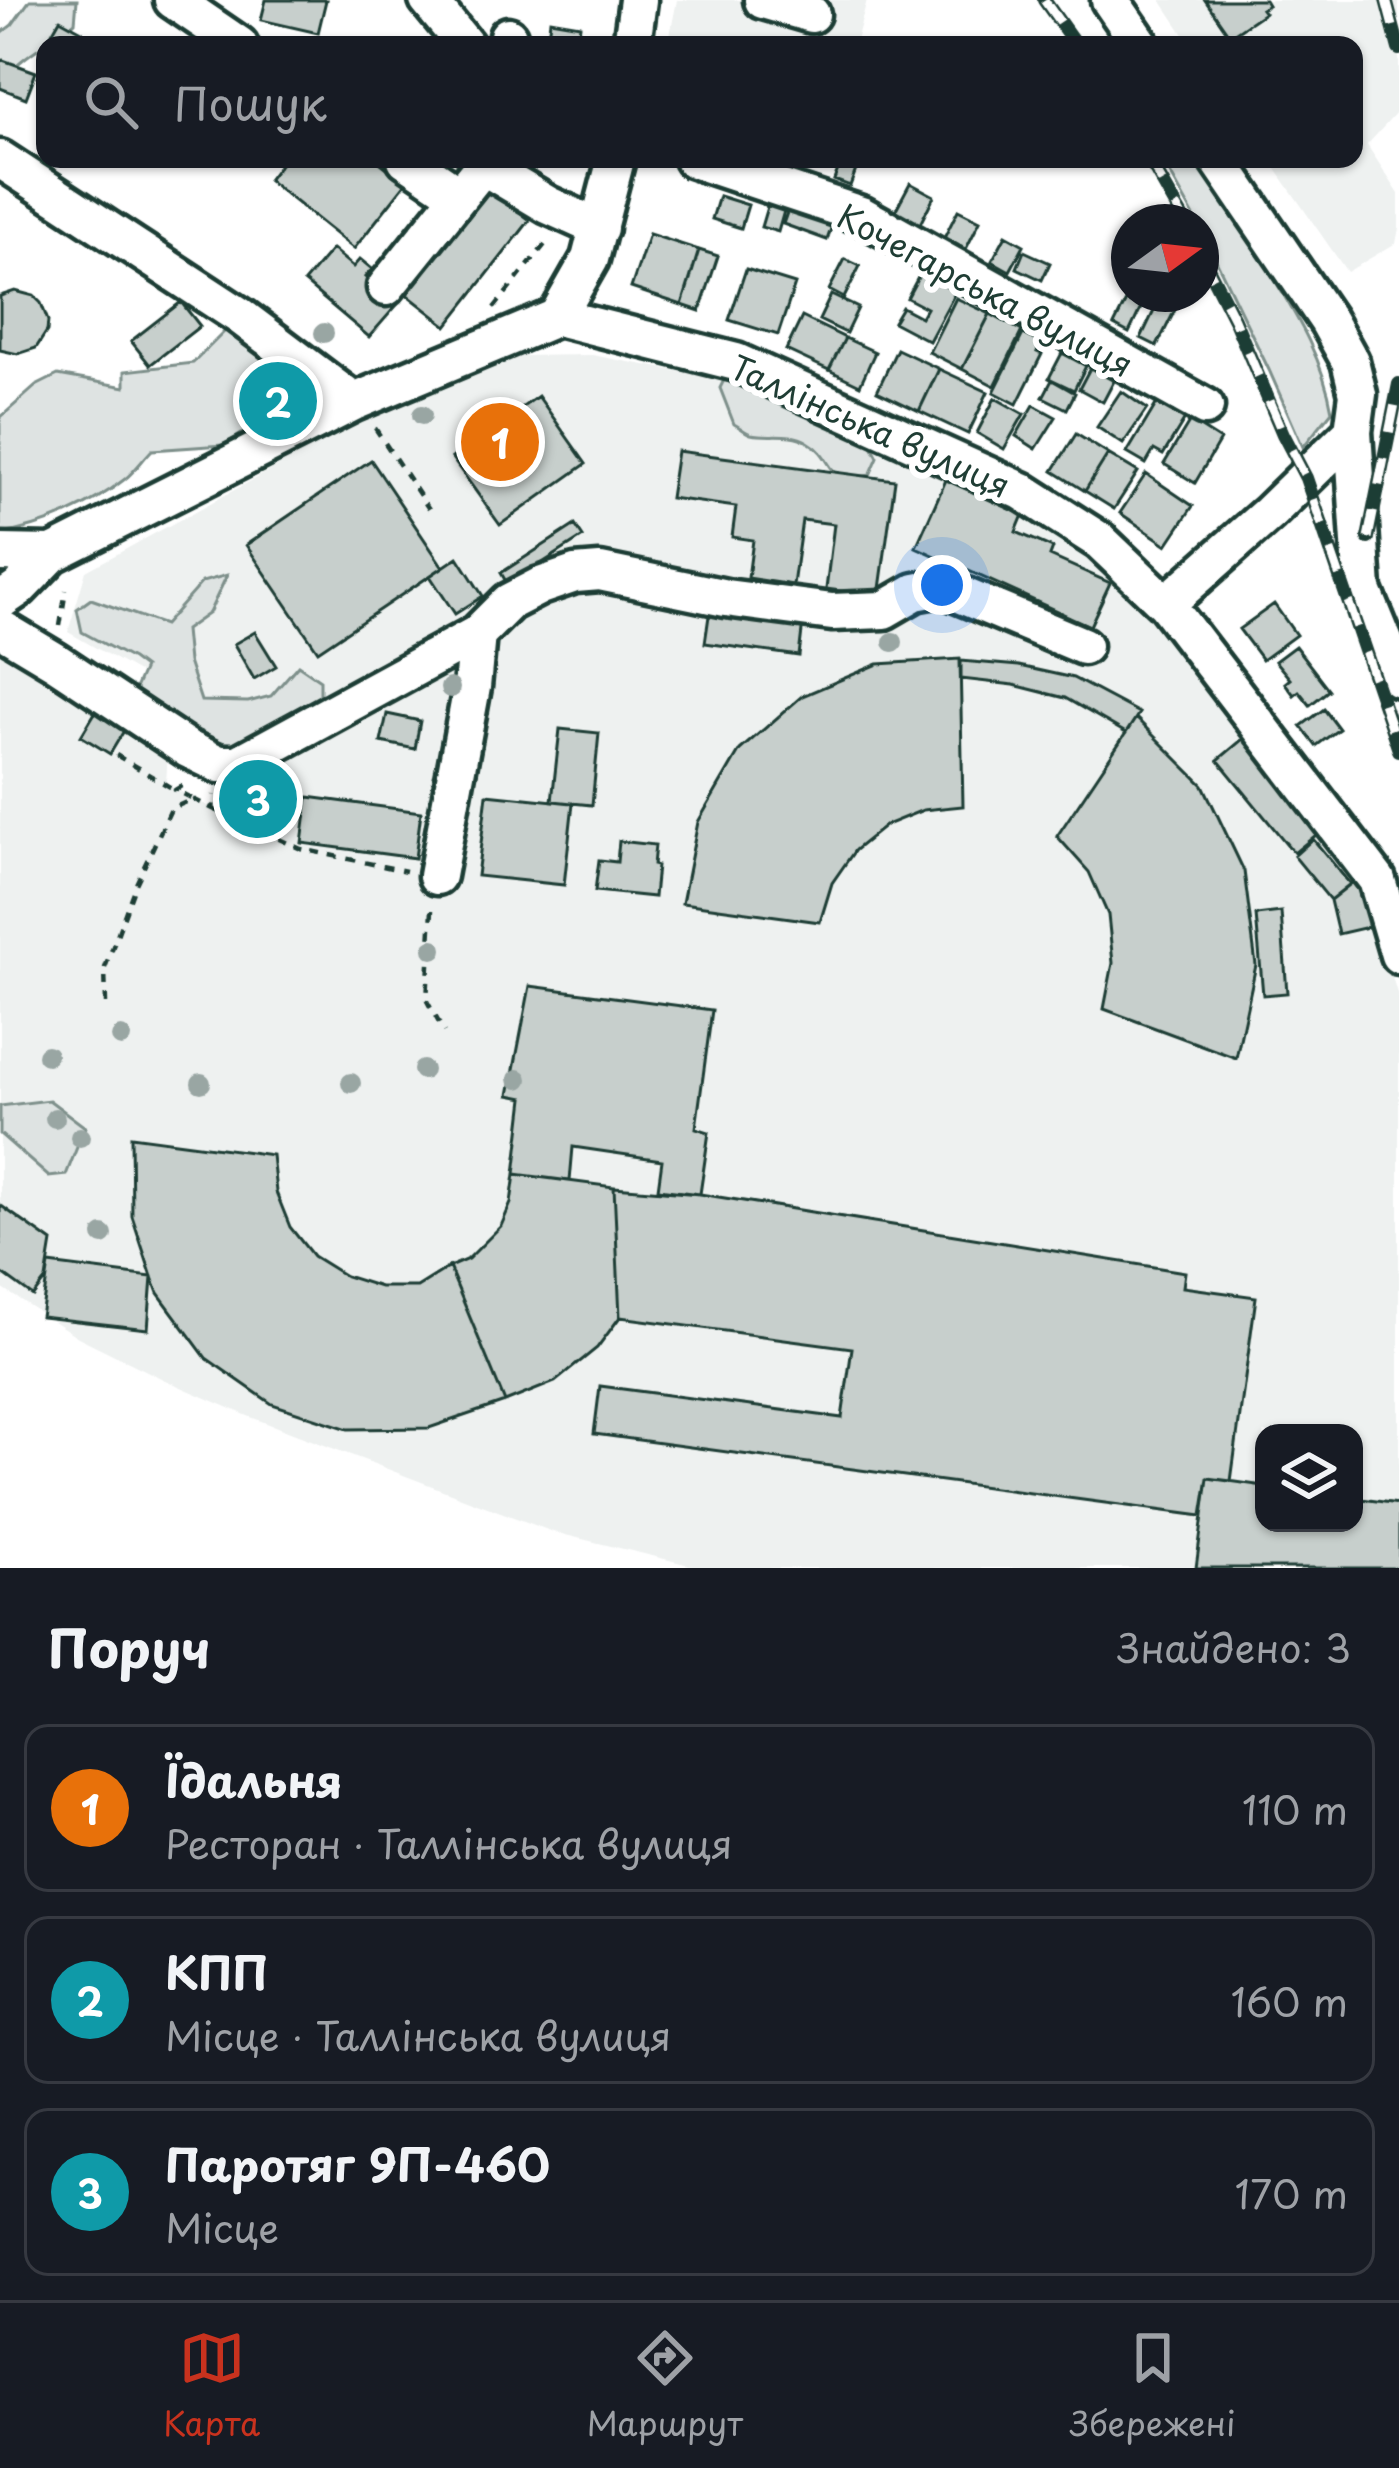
<!DOCTYPE html>
<html lang="uk">
<head>
<meta charset="utf-8">
<style>
  :root { --surface:#171b24; --page:#20242c; --text:#f1f3f6; --muted:#9ea1a6; --line:#363941; --accent:#c8321e }
  body { margin:0; font-family:"Playpen Sans",sans-serif; background:var(--page); color:var(--text) }
  .controls { position:absolute; right:36px; bottom:36px; display:grid; overflow:hidden; border-radius:24px; box-shadow:0 3px 9px #0004 }
  .controls button { width:108px; height:108px; display:grid; place-items:center; padding:0; border:0; border-bottom:3px solid var(--line); background:var(--surface); color:var(--text); font:60px sans-serif }
  .compass { position:absolute; left:1111px; top:204px; width:108px; height:108px; border-radius:50%; background:var(--surface); box-shadow:0 3px 9px #0004; rotate:75deg }
  .you { position:absolute; left:942px; top:585px; width:42px; height:42px; margin:-30px; border:9px solid #fff; border-radius:50%; background:#1a73e8; box-shadow:0 0 0 18px #1a73e833 }
  .badge { display:grid; place-items:center; width:78px; height:78px; border-radius:50%; background:var(--accent); color:#fff; font-size:39px; font-weight:700 }
  .pin { position:absolute; translate:-50% -50%; border:6px solid #fff; box-shadow:0 3px 12px #0006 }
  .list { margin:0; padding:0; list-style:none }
  h2 { display:flex; justify-content:space-between; align-items:center; height:156px; margin:0; padding:0 48px; font-size:51px }
  h2 small { font-size:39px; font-weight:400; color:var(--muted) }
  .list li { display:grid; grid-template-columns:78px 1fr auto; gap:36px; align-items:center; box-sizing:border-box; height:168px; margin:0 24px 24px; padding:0 24px; border:3px solid var(--line); border-radius:24px }
  .list b { display:block; font-size:45px; white-space:nowrap }
  .list p { margin:0; font-size:39px; white-space:nowrap; color:var(--muted) }
  .list em { font-size:39px; font-style:normal; color:var(--muted) }
  .icon { flex:none; width:66px; height:66px; fill:none; stroke:currentColor; stroke-width:2; stroke-linecap:round; stroke-linejoin:round }
  .map { position:relative; flex:none; width:1399px; height:1568px; overflow:hidden }
  .search { position:absolute; background:var(--surface); box-shadow:0 3px 9px #0004; left:36px; right:36px; top:36px; height:132px; display:flex; align-items:center; gap:30px; box-sizing:border-box; padding:0 42px; border-radius:24px; color:var(--muted); font-size:45px }
  .sheet { height:732px; background:var(--surface) }
  nav { display:flex; justify-content:space-around; align-items:center; box-sizing:border-box; height:168px; border-top:3px solid var(--line); background:var(--surface); font-size:33px; color:var(--muted) }
  nav a { display:grid; justify-items:center; gap:6px }
  nav .on { color:var(--accent) }
  .map>svg:first-child { display:block }
</style>
</head>
<body>
<div class="map">
<svg width="1399" height="1568" viewBox="0 0 1399 1568">
  <rect width="100%" height="100%" fill="#fff"/>
  <filter id="ink" filterUnits="userSpaceOnUse"><feTurbulence type="fractalNoise" baseFrequency=".00833" numOctaves="2"/><feDisplacementMap in="SourceGraphic" scale="24" xChannelSelector="R" yChannelSelector="G"/><feConvolveMatrix kernelMatrix="1 2 1 2 8 2 1 2 1" color-interpolation-filters="sRGB"/></filter>
  <g filter="url(#ink)">
    <path fill="#eef1f0" fill-rule="evenodd" d="M677,0H867L855,45H668Z
      M1161,0H1399V110L1367,145L1399,194V228L1396,243L1347,272L1269,159H1354V45H1191Z
      M592,355L724,380L824,416L946,480L1023,515L1102,558L1362,875L1399,1000V1568H702L553,1532L248,1416L165,1380L78,1337L0,1287V649L168,750L166,784L212,808L219,763L148,703L159,684L68,632L86,571L377,412L517,356ZM1264,1433H1354V1523H1264Z"/>
    <path fill="#dee3e2" stroke="#7e908b" stroke-width="3" d="M30,0H77L75,22C52,42 25,53 5,77H0V34L12,25Z
      M1162,159H1198C1223,196 1247,234 1270,272C1297,317 1323,359 1332,411L1303,447L1269,370L1201,229V222H1197Z
      M233,323L280,369L272,388L260,399L262,422L223,445L152,450C143,459 135,471 125,479C91,506 43,528 0,534V418L36,386L58,375L125,387V371L193,363Z
      M724,380L797,404L869,440L878,457L870,475C821,485 838,459 808,442C790,431 769,438 751,434C745,432 740,427 734,424L720,388Z
      M227,575L209,613L185,630L188,662L201,701L248,702L271,696L298,665L320,680V706L265,728L242,744L225,743L205,737L173,719L132,705L134,691L144,668L132,659L82,632L77,609L91,599L164,625L202,582Z
      M49,1100L85,1127L66,1175L49,1177L0,1134V1106Z"/>
    <path fill="#c7cfcc" stroke="#1f3d34" stroke-width="3" d="M266,0H326L318,33L261,20Z
      M1205,0H1265L1268,5L1261,9L1264,13L1230,36Z
      M60,19L82,31L74,45H45Z
      M550,20L580,25L577,45H547Z
      M0,59L36,72L26,98L0,88Z
      M284,159H376L406,183L354,249L268,180Z
      M842,159H860L850,186L834,180Z
      M910,183L934,196L920,224L895,211Z
      M484,184L530,220L447,326L401,290Z
      M719,196L748,205L741,228L712,219Z
      M769,200L786,204L778,232L761,227Z
      M790,204L834,220L827,240L783,224Z
      M958,210L980,221L963,255L941,244Z
      M649,234L699,250L682,305L631,288Z
      M1006,235L1024,245L1010,271L992,261Z
      M332,249L353,267L360,259L372,269L365,277L397,305L369,337L304,282Z
      M699,250L718,256L700,311L682,305Z
      M1024,251L1050,263L1042,280L1017,268Z
      M845,259L860,266L844,298L829,290Z
      M746,269L795,284L778,335L729,320Z
      M922,270L957,289L929,341L893,322L902,307L921,317L926,308L907,298Z
      M15,291L34,296L41,303L48,321L47,331L36,348L18,354L0,350V296Z
      M1162,294L1180,300L1157,346L1141,338Z
      M831,295L858,308L846,333L819,320Z
      M956,298L990,314L962,369L929,352Z
      M1126,301L1141,308L1129,333L1114,325Z
      M181,302L200,326L150,365L131,341Z
      M990,314L1022,331L995,386L962,369Z
      M802,317L845,338L829,370L786,350Z
      M1023,334L1041,343L1037,352L1042,354L1017,404L994,392Z
      M845,338L875,352L860,385L829,370Z
      M897,349L939,369L919,411L877,391Z
      M1062,353L1086,366L1074,390L1049,378Z
      M1090,368L1114,381L1103,402L1079,389Z
      M939,369L988,392L968,434L919,411Z
      M1052,380L1075,393L1067,409L1043,397Z
      M283,385L295,404L274,416L262,397Z
      M1121,391L1147,409L1123,444L1097,427Z
      M538,396L586,464L500,525L452,458Z
      M995,398L1024,414L1004,449L977,433Z
      M1157,403L1185,419L1163,455L1154,450L1146,464L1127,453Z
      M1034,405L1056,417L1036,449L1016,436Z
      M1190,421L1220,440L1195,483L1164,464Z
      M1076,434L1108,454L1085,491L1053,471Z
      M677,451L895,480L879,596L826,589L834,524L802,520L793,585L748,578L753,540L732,537L736,507L670,498Z
      M1108,454L1138,472L1114,509L1085,491Z
      M371,460L443,567L318,651L246,545Z
      M1146,474L1193,506L1167,545L1120,513Z
      M946,480L1023,515L1016,532L1053,548L1050,556L1110,583L1090,626L916,547Z
      M575,525L583,537L508,585L501,573Z
      M458,557L483,596L455,614L430,576Z
      M1274,604L1296,635L1262,660L1239,629Z
      M710,609L803,622L799,656L705,643Z
      M255,632L276,666L254,679L234,644Z
      M1295,646L1329,690L1310,705L1299,691L1294,695L1285,683L1290,679L1275,661Z
      M960,659L963,806L923,810L886,825L855,850L832,883L820,922L682,903L698,822L740,750L802,696L878,664Z
      M961,661L1019,666L1073,678L1139,713L1126,733L1065,698L1014,685L961,679Z
      M1324,709L1339,729L1316,746L1301,726Z
      M96,711L125,729L110,754L81,736Z
      M387,714L420,721L415,749L381,742Z
      M1136,718L1203,785L1244,871L1256,965L1236,1058L1104,1009L1113,963L1108,915L1089,872L1057,836Z
      M560,729L599,733L592,805L552,801Z
      M1244,738L1321,831L1294,853L1218,760Z
      M487,794L573,803L564,885L477,876Z
      M308,797L421,812L415,858L302,843Z
      M1313,839L1350,884L1330,900L1294,856Z
      M619,841L655,845L653,865L657,866L654,897L595,891L599,860L617,862Z
      M1362,875L1377,925L1338,934L1330,900Z
      M1281,912L1287,993L1263,995L1256,915Z
      M530,986L712,1010L696,1128L709,1132L700,1194L658,1189L662,1160L573,1147L570,1181L515,1174L524,1098L509,1095Z
      M131,1136L272,1155L276,1192L290,1227L313,1256L345,1276L380,1287H417L449,1267L505,1402L429,1428L348,1429L272,1404L206,1358L158,1293L152,1277L132,1216Z
      M515,1174L614,1187L620,1317L597,1348L555,1382L505,1402L449,1267L468,1259L501,1226L511,1203Z
      M614,1187L700,1194L1185,1272L1183,1287L1256,1297L1231,1481L1208,1478L1202,1516L594,1434L600,1386L842,1418L852,1348L620,1317Z
      M0,1205L52,1242L46,1279L33,1296L0,1272Z
      M49,1264L152,1277L148,1329L41,1317Z
      M1208,1478L1264,1486V1523H1354V1498L1399,1504V1568H1196Z"/>
    <g fill="none" stroke-linecap="round" stroke-linejoin="round">
      <g stroke="#1f3d34" stroke-width="45">
        <path id="minor" d="M173,0L239,45
          M428,0L465,45
          M763,0L811,14
          M1110,0L1141,45
          M507,45L508,36
          M632,45L638,0
          M0,159L240,316L354,402
          M406,159L459,195
          M693,159L861,215L1205,407
          M1218,159L1328,321L1350,361L1358,394L1353,431L1363,590L1399,678
          M386,287L483,166L548,205L599,228
          M557,317L590,259L616,159
          M0,553L52,554
          M0,601L19,588L52,554L354,402L557,317L736,362L1022,491L1100,541L1166,604L1377,880L1399,955
          M1166,604L1269,513L1353,431
          M0,628L55,661L188,749L219,764H238L477,634L509,602L540,586L575,574L600,572L726,598L832,612L884,610L915,592L942,587L1083,646
          M437,876L472,687L477,634"/>
      </g>
      <path stroke="#1f3d34" stroke-width="4.5" stroke-dasharray="9 9" stroke-linecap="butt" d="M494,308L547,242
        M375,428L429,509
        M60,626L66,590
        M116,755L175,790
        M193,799L213,809L214,795
        M213,809L301,849L406,871
        M432,910L427,1001L444,1032
        M106,1004L105,968L135,886L171,809L193,799L175,790L188,782"/>
      <use href="#minor" stroke="#fff" stroke-width="36"/>
      <g stroke="#1f3d34" stroke-width="14">
        <path id="rail" d="M1044,0L1076,45
          M1386,0L1399,49
          M1149,159L1185,222
          M1201,254L1234,319L1283,434L1306,478L1399,750
          M1368,538L1399,384"/>
      </g>
      <use href="#rail" stroke="#fff" stroke-width="9" stroke-dasharray="27" stroke-linecap="butt"/>
    </g>
    <g fill="#99a6a3">
      <circle cx="324" cy="333" r="10"/>
      <circle cx="422" cy="415" r="10"/>
      <circle cx="893" cy="642" r="10"/>
      <circle cx="450" cy="688" r="10"/>
      <circle cx="433" cy="949" r="10"/>
      <circle cx="121" cy="1037" r="10"/>
      <circle cx="47" cy="1055" r="10"/>
      <circle cx="423" cy="1070" r="10"/>
      <circle cx="518" cy="1079" r="10"/>
      <circle cx="201" cy="1083" r="10"/>
      <circle cx="351" cy="1083" r="10"/>
      <circle cx="55" cy="1118" r="10"/>
      <circle cx="80" cy="1137" r="10"/>
      <circle cx="103" cy="1235" r="10"/>
    </g>
  </g>
  <g text-anchor="middle" dominant-baseline="central" stroke-width="12" stroke-linejoin="round" paint-order="stroke">
    <g font-size="33" fill="#1f3d34" stroke="#fff">
      <text transform="translate(986 289) rotate(28)">Кочегарська вулиця</text>
      <text transform="translate(871 425) rotate(24)">Таллінська вулиця</text>
    </g>
  </g>
</svg>
<div class="controls">
<button><svg class="icon" aria-label="layers" viewBox="0 0 24 24"><path d="M12 4l9 5-9 5-9-5zM3 14l9 5 9-5"/></svg></button>
</div>
<svg class="compass" viewBox="-18 -18 36 36"><path d="M0-13l5 13h-10z" fill="#e53935"/><path d="M0 13l5-13h-10z" fill="#9ea1a6"/></svg>
<div class="you"></div>
<div class="pin badge" style="left:500px;top:442px;background:#e8710a">1</div>
<div class="pin badge" style="left:278px;top:401px;background:#0f9aa8">2</div>
<div class="pin badge" style="left:258px;top:799px;background:#0f9aa8">3</div>
<div class="search"><svg class="icon" aria-label="search" viewBox="0 0 24 24"><circle cx="10" cy="10" r="6"/><path d="M15 15l6 6"/></svg>Пошук</div>
</div>
<section class="sheet">
<h2>Поруч<small>Знайдено: 3</small></h2>
<ul class="list">
<li><span class="badge" style="background:#e8710a">1</span><div><b>Їдальня</b><p>Ресторан · Таллінська вулиця</p></div><em>110 m</em></li>
<li><span class="badge" style="background:#0f9aa8">2</span><div><b>КПП</b><p>Місце · Таллінська вулиця</p></div><em>160 m</em></li>
<li><span class="badge" style="background:#0f9aa8">3</span><div><b>Паротяг 9П-460</b><p>Місце</p></div><em>170 m</em></li>
</ul>
</section>
<nav>
<a class="on"><svg class="icon" aria-label="map" viewBox="0 0 24 24"><path d="M3 6l6-2 6 2 6-2v14l-6 2-6-2-6 2zM9 4v14M15 6v14"/></svg>Карта</a>
<a><svg class="icon" aria-label="directions" viewBox="0 0 24 24"><path d="M12 3l9 9-9 9-9-9zM9 14v-3h6M13 9l2 2-2 2"/></svg>Маршрут</a>
<a><svg class="icon" aria-label="saved" viewBox="0 0 24 24"><path d="M7 4h10v16l-5-4-5 4z"/></svg>Збережені</a>
</nav>
</body>
</html>
